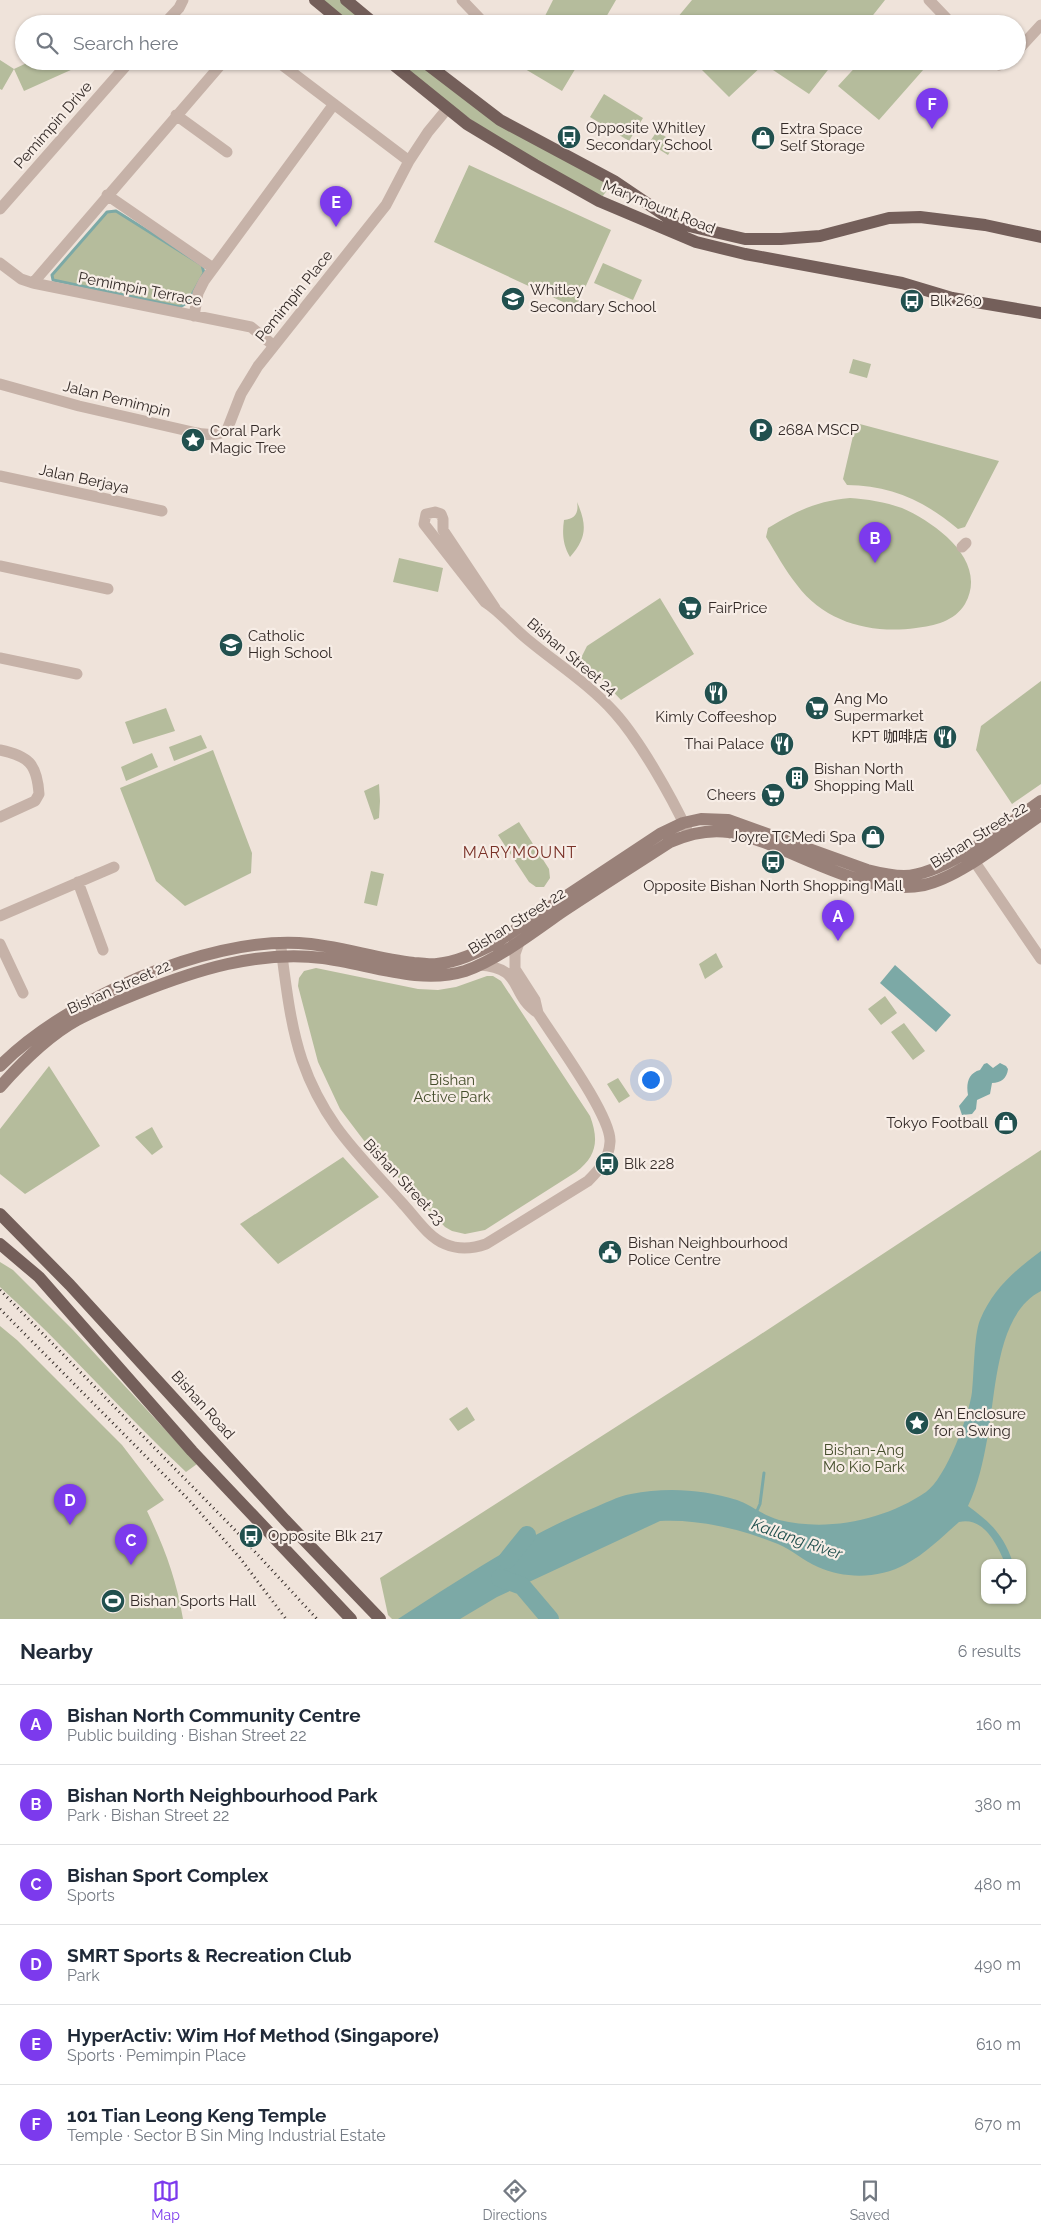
<!DOCTYPE html>
<html lang="en">
<head>
<meta charset="utf-8">
<style>
  :root { --surface:#fff; --page:#f6f6f7; --text:#1f2937; --muted:#747a83; --line:#e0e1e3; --accent:#7c3aed }
  body { margin:0; font-family:Raleway,"Noto Sans SC",sans-serif; background:var(--page); color:var(--text) }
  .controls { position:absolute; right:15px; bottom:15px; display:grid; overflow:hidden; border-radius:10px; box-shadow:0 1px 4px #0004 }
  .controls button { width:45px; height:45px; display:grid; place-items:center; padding:0; border:0; border-bottom:1px solid var(--line); background:var(--surface); color:var(--text); font:25px sans-serif }
  .you { position:absolute; left:650px; top:1079px; width:18px; height:18px; margin:-12px; border:4px solid #fff; border-radius:50%; background:#1a73e8; box-shadow:0 0 0 8px #1a73e833 }
  .badge { display:grid; place-items:center; width:32px; height:32px; border-radius:50%; background:var(--accent); color:#fff; font-size:16px; font-weight:700 }
  .pin { position:absolute; translate:-50% -41px; filter:drop-shadow(0 1px 2px #0008) }
  .pin::after { content:''; position:absolute; top:26px; width:18px; height:15px; background:inherit; clip-path:polygon(0 0,100% 0,50% 100%) }
  .list { margin:0; padding:0; list-style:none }
  h2 { display:flex; justify-content:space-between; align-items:center; height:65px; margin:0; padding:0 20px; font-size:21px }
  h2 small { font-size:16px; font-weight:400; color:var(--muted) }
  .list li { display:grid; grid-template-columns:32px 1fr auto; gap:15px; align-items:center; box-sizing:border-box; height:80px; padding:0 20px; border-top:1px solid var(--line) }
  .list b { display:block; font-size:19px; white-space:nowrap }
  .list p { margin:0; font-size:16px; white-space:nowrap; color:var(--muted) }
  .list em { font-size:16px; font-style:normal; color:var(--muted) }
  .icon { flex:none; width:28px; height:28px; fill:none; stroke:currentColor; stroke-width:2; stroke-linecap:round; stroke-linejoin:round }
  .map { position:relative; flex:none; width:1041px; height:1619px; overflow:hidden }
  .search { position:absolute; background:var(--surface); box-shadow:0 1px 4px #0004; left:15px; right:15px; top:15px; height:55px; display:flex; align-items:center; gap:12px; box-sizing:border-box; padding:0 18px; border-radius:28px; color:var(--muted); font-size:19px }
  .sheet { height:545px; background:var(--surface) }
  nav { display:flex; justify-content:space-around; align-items:center; box-sizing:border-box; height:70px; border-top:1px solid var(--line); background:var(--surface); font-size:14px; color:var(--muted) }
  nav a { display:grid; justify-items:center; gap:2px }
  nav .on { color:var(--accent) }
  .map>svg:first-child { display:block }
</style>
</head>
<body>
<div class="map">
<svg width="1041" height="1619" viewBox="0 0 1041 1619">
  <rect width="100%" height="100%" fill="#efe3da"/>
  <path fill="#b5bc9c" fill-rule="evenodd" d="M315,0H346L375,24H344Z
    M553,0H616L602,24H541Z
    M692,0H885L866,24H672Z
    M0,60L14,69L31,61H70L73,69L24,91L14,69L2,90L0,89Z
    M389,61H423L480,106L614,181L599,201L535,165Z
    M523,61H580L562,91L520,66Z
    M693,61H835L809,94L764,64L729,97Z
    M861,61H931L879,120L838,86Z
    M604,94L643,118L629,141L590,117Z
    M657,131L675,143L668,155L649,143Z
    M469,165L611,230L576,308L434,242Z
    M116,211L202,265L204,273L188,302L180,307L53,280L52,275L107,212Z
    M603,263L642,280L633,300L594,283Z
    M853,359L871,364L867,378L849,373Z
    M856,423L999,461L965,527L958,529C925,501 890,485 847,485L843,479Z
    M850,498C867,499 885,502 902,508C936,523 989,561 965,604C955,621 934,626 916,628C872,634 825,623 797,585C785,570 776,553 766,537L768,528C797,511 816,501 850,498Z
    M577,502C587,525 587,538 570,557C563,545 562,534 564,520C575,519 579,513 577,502Z
    M399,558L443,568L438,592L393,582Z
    M660,598L694,654L621,700L602,680L579,662L587,646Z
    M1041,681V784L1012,804L976,750L981,726Z
    M166,708L175,731L133,744L125,722Z
    M201,735L207,748L174,761L169,747Z
    M213,750L252,853L251,873L185,906L156,881L120,788Z
    M152,753L158,767L126,781L121,767Z
    M379,784L380,801L379,818L374,820L364,791Z
    M519,822L549,869L550,878L544,887H536L529,882L498,835Z
    M371,871L384,874L377,906L364,903Z
    M716,953L723,967L705,979L699,964Z
    M316,968L418,989L438,990L456,987L487,976H493L501,981L590,1116C599,1140 597,1156 576,1172L485,1230L465,1234L452,1231L445,1227L365,1142L340,1109L318,1062L298,986L299,978L304,971Z
    M885,996L897,1013L881,1025L868,1009Z
    M904,1023L925,1051L913,1060L891,1032Z
    M49,1066L100,1146L25,1194L0,1174V1129Z
    M618,1078L630,1096L619,1103L607,1084Z
    M152,1127L163,1147L152,1155L135,1137Z
    M1041,1150V1619H392L388,1615L380,1578L755,1338ZM985,1563H1022V1600H985Z
    M343,1157L379,1197L278,1264L240,1224Z
    M0,1262L13,1270L73,1330L197,1464L186,1472C122,1412 65,1346 0,1287Z
    M0,1326L17,1340L122,1445L164,1500L147,1511C165,1549 176,1578 183,1619H0Z
    M467,1407L475,1420L458,1431L449,1419Z"/>
  <path fill="#7ca9a6" d="M895,965L951,1015L936,1032L880,983Z
    M987,1063L993,1068L1000,1063L1006,1066L1008,1069C1007,1078 1001,1083 992,1083L990,1094L977,1100L976,1109L972,1114L962,1115L959,1106L968,1095C966,1084 968,1073 980,1070L984,1064Z
    M1041,1251V1291C995,1314 996,1396 987,1440C983,1462 978,1485 968,1506C990,1522 1004,1535 1013,1563H1005C997,1544 983,1516 959,1522C943,1536 925,1554 906,1564C879,1579 845,1579 818,1567C804,1561 792,1550 778,1544C741,1529 699,1519 660,1521L497,1597L460,1619H398C461,1579 522,1537 591,1509C604,1504 618,1496 631,1494C665,1487 703,1489 737,1500C751,1505 764,1516 779,1520C828,1532 885,1520 926,1492C946,1478 969,1416 972,1392C974,1375 974,1334 980,1320C993,1289 1014,1271 1041,1251Z"/>
  <g fill="none" stroke-linecap="round" stroke-linejoin="round">
    <path stroke="#7ca9a6" stroke-width="3" d="M116,211L202,265L204,273L188,302L180,307L53,280L52,275L107,212Z
      M756,1513L760,1504L764,1473"/>
    <path stroke="#7ca9a6" stroke-width="18" d="M507,1560L527,1535
      M500,1578L522,1586L550,1619"/>
    <path stroke="#c6b2a8" stroke-width="11" d="M462,0L485,24
      M929,0L952,24
      M164,24L179,8L183,0
      M1017,51L1041,25
      M277,61L409,161
      M984,61L999,65L1006,61
      M176,115L227,152
      M107,195L213,268
      M0,209L130,61
      M0,263L21,279L33,283L251,327L273,345
      M33,283L224,61
      M194,316L198,293L204,281L334,104
      M0,384L79,406L197,433C208,435 217,436 227,430L241,394L258,366L386,205L409,161L428,132L447,109
      M0,476L162,511
      M962,547L966,543
      M0,566L108,589
      M495,608L443,530V519L441,514L435,512L426,514L424,524L485,602C501,612 512,627 527,639C557,664 589,684 615,713C640,741 671,796 687,830
      M0,658L77,674
      M0,750C28,756 37,763 39,794L35,801L0,817
      M970,855L1041,959
      M78,882L103,950
      M0,916L114,867
      M0,944L23,993
      M281,948C286,985 290,1024 302,1060C325,1126 360,1155 404,1205C416,1218 428,1237 445,1244C459,1250 472,1249 486,1244L588,1181C599,1170 609,1159 610,1142C612,1117 554,1038 538,1013L535,1000L515,969V954L520,940
      M479,965C525,968 508,993 538,1013"/>
    <path stroke="#998179" stroke-width="12" d="M0,1066C65,1000 205,938 299,943C338,945 375,959 414,963C422,963 430,965 437,964C457,962 476,953 494,944L660,834L683,823L701,819L728,820L867,870C879,873 891,876 904,876C945,875 1007,825 1041,801
      M0,1087C22,1062 48,1036 77,1020C96,1010 116,1002 136,994C196,970 258,950 323,958C369,964 419,985 465,971C495,961 532,933 559,914C595,890 633,866 670,842C688,834 708,829 729,832C791,844 860,898 924,885C961,877 1009,836 1041,815"/>
    <path stroke="#745f5a" stroke-width="12" d="M315,0L344,24
      M346,0L375,24
      M389,61L467,124L535,165L599,201L696,242L745,254L902,283L952,298L1041,313
      M423,61L500,120L614,181L676,223L745,239H781L820,236L889,218L920,217L985,225L1041,237
      M0,1214L70,1285L285,1520L380,1619
      M0,1244L39,1277L192,1451L351,1619"/>
    <path stroke="#332a27" stroke-width="3" stroke-dasharray="1 4" stroke-linecap="butt" d="M0,1290L234,1529L317,1619
      M0,1309L189,1500L240,1558L286,1619"/>
  </g>
  <defs>
    <g id="bus-disc" transform="scale(1.25)"><circle r="9.5" fill="#21504e" stroke="#f7ede6"/><path d="M-5-6H5V4H4V6H2V4H-2V6H-4V4H-5ZM-3.5-4V0h7V-4ZM-3.5 1.2v1.5H-2V1.2ZM2 1.2v1.5H3.5V1.2Z" fill="#fff"/></g>
    <g id="shop-disc" transform="scale(1.25)"><circle r="9.5" fill="#21504e" stroke="#f7ede6"/><path d="M-5-2.5h2.3a2.7 3.5 0 0 1 5.4 0H5L5.5 6h-11ZM-1.5-2.5h3a1.5 2.3 0 0 0-3 0Z" fill="#fff"/></g>
    <g id="school-disc" transform="scale(1.25)"><circle r="9.5" fill="#21504e" stroke="#f7ede6"/><path d="M0-5L7-2L0 1L-7-2ZM-4 1L0 2.5L4 1V4Q0 6-4 4Z" fill="#fff"/></g>
    <g id="parking-disc" transform="scale(1.25)"><circle r="9.5" fill="#21504e" stroke="#f7ede6"/><path d="M-3.5-5.5H1a3.5 3.5 0 0 1 0 7H-1V5.5H-3.5ZM-1-3.4V-.6H.8a1.4 1.4 0 0 0 0-2.8Z" fill="#fff"/></g>
    <g id="sight-disc" transform="scale(1.25)"><circle r="9.5" fill="#21504e" stroke="#f7ede6"/><path d="M0-6L1.8-2.2L6-1.7L2.9 1.2L3.7 5.4L0 3.3L-3.7 5.4L-2.9 1.2L-6-1.7L-1.8-2.2Z" fill="#fff"/></g>
    <g id="supermarket-disc" transform="scale(1.25)"><circle r="9.5" fill="#21504e" stroke="#f7ede6"/><path d="M-6-5.5h2.5l.6 2H6L4.5 2H-2.5L-4.4-4H-6ZM-1.5 3.2a1.3 1.3 0 1 0 .1 0ZM3 3.2a1.3 1.3 0 1 0 .1 0Z" fill="#fff"/></g>
    <g id="restaurant-disc" transform="scale(1.25)"><circle r="9.5" fill="#21504e" stroke="#f7ede6"/><path d="M-5-6h1v4h1v-4h1v4h1v-4h1v5L-1.5 .5V6h-2V.5L-5-1ZM5-6V6H3V1.5H1.5Q1.5-4 5-6Z" fill="#fff"/></g>
    <g id="building-disc" transform="scale(1.25)"><circle r="9.5" fill="#21504e" stroke="#f7ede6"/><path d="M-4-6H4V6H1V3H-1V6H-4ZM-2.5-4.3h1.7v1.8h-1.7ZM.8-4.3h1.7v1.8H.8ZM-2.5-1h1.7V.8h-1.7ZM.8-1h1.7V.8H.8Z" fill="#fff"/></g>
    <g id="civic-disc" transform="scale(1.25)"><circle r="9.5" fill="#21504e" stroke="#f7ede6"/><path d="M-.6-6.5H3V-4.5H.6V-3L4-1V1h2V6H-6V1h2V-1L-.6-3ZM-1.2 2.5V6h2.4V2.5Z" fill="#fff"/></g>
    <g id="stadium-disc" transform="scale(1.25)"><circle r="9.5" fill="#21504e" stroke="#f7ede6"/><path d="M0-5a6.5 5 0 1 0 0 10a6.5 5 0 1 0 0-10ZM-3.5-1.8h7v3.6h-7Z" fill="#fff"/></g>
  </defs>
  <g fill-rule="evenodd">
    <use href="#bus-disc" x="569" y="137"/>
    <use href="#shop-disc" x="763" y="138"/>
    <use href="#school-disc" x="513" y="299"/>
    <use href="#bus-disc" x="912" y="301"/>
    <use href="#parking-disc" x="761" y="430"/>
    <use href="#sight-disc" x="193" y="440"/>
    <use href="#supermarket-disc" x="690" y="608"/>
    <use href="#school-disc" x="231" y="645"/>
    <use href="#restaurant-disc" x="716" y="693"/>
    <use href="#supermarket-disc" x="817" y="708"/>
    <use href="#restaurant-disc" x="945" y="737"/>
    <use href="#restaurant-disc" x="782" y="744"/>
    <use href="#building-disc" x="797" y="778"/>
    <use href="#supermarket-disc" x="773" y="795"/>
    <use href="#shop-disc" x="873" y="837"/>
    <use href="#bus-disc" x="773" y="862"/>
    <use href="#shop-disc" x="1006" y="1123"/>
    <use href="#bus-disc" x="607" y="1164"/>
    <use href="#civic-disc" x="610" y="1252"/>
    <use href="#sight-disc" x="917" y="1423"/>
    <use href="#bus-disc" x="251" y="1536"/>
    <use href="#stadium-disc" x="113" y="1601"/>
  </g>
  <g text-anchor="middle" dominant-baseline="central" stroke-width="4.5" stroke-linejoin="round" paint-order="stroke">
    <g font-size="15" fill="#332a27" stroke="#f7ede6">
      <text transform="translate(53 125) rotate(-49)">Pemimpin Drive</text>
      <text transform="translate(659 207) rotate(22)">Marymount Road</text>
      <text transform="translate(140 289) rotate(11)">Pemimpin Terrace</text>
      <text transform="translate(294 296) rotate(-51)">Pemimpin Place</text>
      <text transform="translate(117 399) rotate(14)">Jalan Pemimpin</text>
      <text transform="translate(84 479) rotate(12)">Jalan Berjaya</text>
      <text transform="translate(572 657) rotate(40)">Bishan Street 24</text>
      <text transform="translate(979 835) rotate(-32)">Bishan Street 22</text>
      <text transform="translate(517 921) rotate(-32)">Bishan Street 22</text>
      <text transform="translate(119 987) rotate(-24)">Bishan Street 22</text>
      <text transform="translate(404 1182) rotate(47)">Bishan Street 23</text>
      <text transform="translate(203 1405) rotate(48)">Bishan Road</text>
    </g>
    <g font-size="15" fill="#332a27" stroke="#f7ede6" text-anchor="start">
      <text x="586" y="128">Opposite Whitley<tspan x="586" dy="17">Secondary School</tspan></text>
      <text x="780" y="129">Extra Space<tspan x="780" dy="17">Self Storage</tspan></text>
      <text x="530" y="290">Whitley<tspan x="530" dy="17">Secondary School</tspan></text>
      <text x="930" y="301">Blk 260</text>
      <text x="778" y="430">268A MSCP</text>
      <text x="210" y="431">Coral Park<tspan x="210" dy="17">Magic Tree</tspan></text>
      <text x="708" y="608">FairPrice</text>
      <text x="248" y="636">Catholic<tspan x="248" dy="17">High School</tspan></text>
      <text x="834" y="699">Ang Mo<tspan x="834" dy="17">Supermarket</tspan></text>
      <text x="716" y="717" text-anchor="middle">Kimly Coffeeshop</text>
      <text x="928" y="737" text-anchor="end">KPT 咖啡店</text>
      <text x="764" y="744" text-anchor="end">Thai Palace</text>
      <text x="814" y="769">Bishan North<tspan x="814" dy="17">Shopping Mall</tspan></text>
      <text x="756" y="795" text-anchor="end">Cheers</text>
      <text x="856" y="837" text-anchor="end">Joyre TCMedi Spa</text>
      <text x="773" y="886" text-anchor="middle">Opposite Bishan North Shopping Mall</text>
      <text x="988" y="1123" text-anchor="end">Tokyo Football</text>
      <text x="624" y="1164">Blk 228</text>
      <text x="628" y="1243">Bishan Neighbourhood<tspan x="628" dy="17">Police Centre</tspan></text>
      <text x="934" y="1414">An Enclosure<tspan x="934" dy="17">for a Swing</tspan></text>
      <text x="268" y="1536">Opposite Blk 217</text>
      <text x="130" y="1601">Bishan Sports Hall</text>
    </g>
    <g font-size="15" fill="#464f2d" stroke="#f7ede6">
      <text x="452" y="1080">Bishan<tspan x="452" dy="17">Active Park</tspan></text>
      <text x="864" y="1450">Bishan-Ang<tspan x="864" dy="17">Mo Kio Park</tspan></text>
    </g>
    <g font-size="16" letter-spacing="1" fill="#7a3228" stroke="#f7ede6">
      <text x="520" y="852">MARYMOUNT</text>
    </g>
    <g font-size="16" font-style="italic" fill="#21504e" stroke="#f7ede6">
      <text transform="translate(797 1539) rotate(19)">Kallang River</text>
    </g>
  </g>
</svg>
<div class="controls">
<button><svg class="icon" aria-label="locate" viewBox="0 0 24 24"><circle cx="12" cy="12" r="6"/><path d="M12 2v4M12 18v4M2 12h4M18 12h4"/></svg></button>
</div>
<div class="you"></div>
<div class="pin badge" style="left:838px;top:941px">A</div>
<div class="pin badge" style="left:875px;top:563px">B</div>
<div class="pin badge" style="left:131px;top:1565px">C</div>
<div class="pin badge" style="left:70px;top:1525px">D</div>
<div class="pin badge" style="left:336px;top:227px">E</div>
<div class="pin badge" style="left:932px;top:129px">F</div>
<div class="search"><svg class="icon" aria-label="search" viewBox="0 0 24 24"><circle cx="10" cy="10" r="6"/><path d="M15 15l6 6"/></svg>Search here</div>
</div>
<section class="sheet">
<h2>Nearby<small>6 results</small></h2>
<ul class="list">
<li><span class="badge">A</span><div><b>Bishan North Community Centre</b><p>Public building · Bishan Street 22</p></div><em>160 m</em></li>
<li><span class="badge">B</span><div><b>Bishan North Neighbourhood Park</b><p>Park · Bishan Street 22</p></div><em>380 m</em></li>
<li><span class="badge">C</span><div><b>Bishan Sport Complex</b><p>Sports</p></div><em>480 m</em></li>
<li><span class="badge">D</span><div><b>SMRT Sports &amp; Recreation Club</b><p>Park</p></div><em>490 m</em></li>
<li><span class="badge">E</span><div><b>HyperActiv: Wim Hof Method (Singapore)</b><p>Sports · Pemimpin Place</p></div><em>610 m</em></li>
<li><span class="badge">F</span><div><b>101 Tian Leong Keng Temple</b><p>Temple · Sector B Sin Ming Industrial Estate</p></div><em>670 m</em></li>
</ul>
</section>
<nav>
<a class="on"><svg class="icon" aria-label="map" viewBox="0 0 24 24"><path d="M3 6l6-2 6 2 6-2v14l-6 2-6-2-6 2zM9 4v14M15 6v14"/></svg>Map</a>
<a><svg class="icon" aria-label="directions" viewBox="0 0 24 24"><path d="M12 3l9 9-9 9-9-9zM9 14v-3h6M13 9l2 2-2 2"/></svg>Directions</a>
<a><svg class="icon" aria-label="saved" viewBox="0 0 24 24"><path d="M7 4h10v16l-5-4-5 4z"/></svg>Saved</a>
</nav>
</body>
</html>
